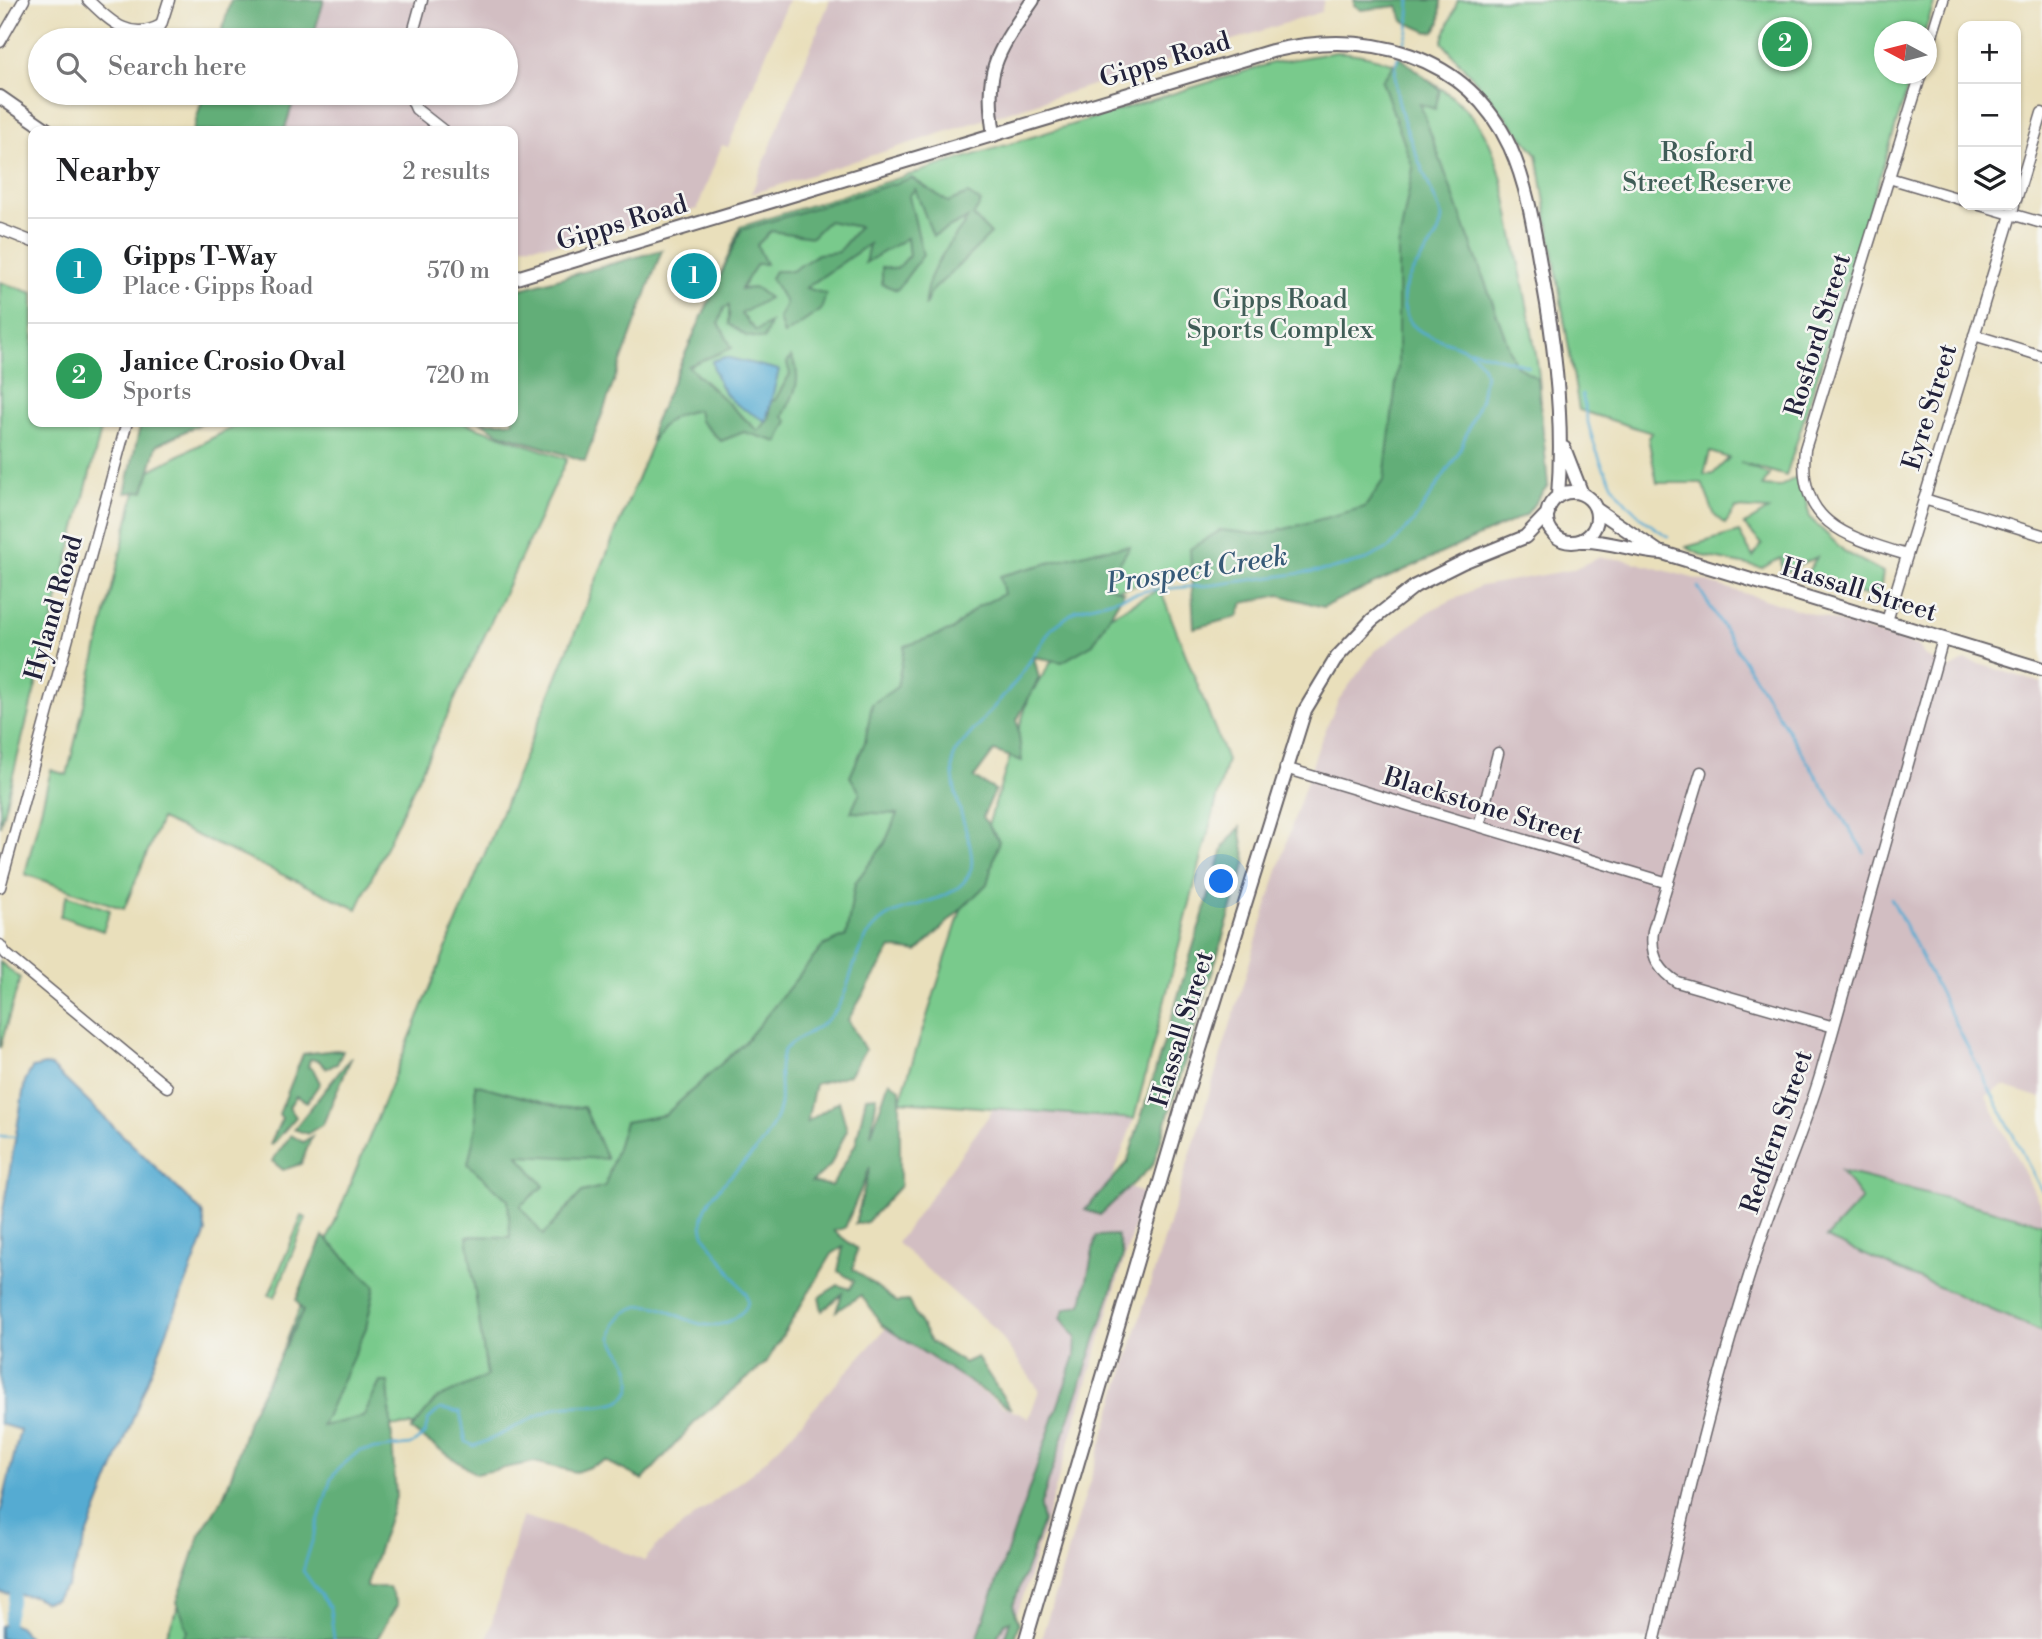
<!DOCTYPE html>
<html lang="en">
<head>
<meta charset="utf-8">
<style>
  :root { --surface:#fff; --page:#f6f6f6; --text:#202124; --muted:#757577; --line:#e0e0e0; --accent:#d1495b }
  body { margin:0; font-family:"Libre Bodoni",serif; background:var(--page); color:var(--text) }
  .controls { position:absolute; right:21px; top:21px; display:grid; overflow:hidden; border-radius:14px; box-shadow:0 2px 5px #0004 }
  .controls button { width:63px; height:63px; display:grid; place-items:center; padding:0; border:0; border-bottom:2px solid var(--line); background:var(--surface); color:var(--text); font:35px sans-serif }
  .compass { position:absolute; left:1874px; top:21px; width:63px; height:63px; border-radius:50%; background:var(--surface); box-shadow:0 2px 5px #0004; rotate:277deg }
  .you { position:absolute; left:1222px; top:882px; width:24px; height:24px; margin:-18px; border:5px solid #fff; border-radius:50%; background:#1a73e8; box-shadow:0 0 0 10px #1a73e833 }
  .badge { display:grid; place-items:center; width:46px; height:46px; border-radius:50%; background:var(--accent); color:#fff; font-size:23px; font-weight:700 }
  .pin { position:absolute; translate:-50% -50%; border:4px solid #fff; box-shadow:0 2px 7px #0006 }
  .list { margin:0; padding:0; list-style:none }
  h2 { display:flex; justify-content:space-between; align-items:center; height:91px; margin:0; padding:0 28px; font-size:30px }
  h2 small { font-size:23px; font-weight:400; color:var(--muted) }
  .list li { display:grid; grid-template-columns:46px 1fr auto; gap:21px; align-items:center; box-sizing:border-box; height:105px; padding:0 28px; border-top:2px solid var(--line) }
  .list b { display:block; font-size:26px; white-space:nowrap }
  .list p { margin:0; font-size:23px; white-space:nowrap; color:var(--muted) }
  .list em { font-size:23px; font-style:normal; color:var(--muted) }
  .icon { flex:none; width:38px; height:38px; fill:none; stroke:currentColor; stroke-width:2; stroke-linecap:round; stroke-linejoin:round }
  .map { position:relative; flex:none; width:2042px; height:1639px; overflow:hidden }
  .search { position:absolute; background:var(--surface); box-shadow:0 2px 5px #0004; left:28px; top:28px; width:490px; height:77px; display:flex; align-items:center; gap:18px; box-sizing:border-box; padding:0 24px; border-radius:38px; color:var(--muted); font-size:26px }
  .panel { position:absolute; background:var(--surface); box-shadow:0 2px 5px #0004; left:28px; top:126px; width:490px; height:301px; border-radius:14px }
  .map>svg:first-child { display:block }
</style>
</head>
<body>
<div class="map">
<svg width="2042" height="1639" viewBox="0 0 2042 1639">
  <rect width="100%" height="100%" fill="#f6f6f2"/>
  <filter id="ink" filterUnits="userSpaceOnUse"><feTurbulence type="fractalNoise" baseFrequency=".0143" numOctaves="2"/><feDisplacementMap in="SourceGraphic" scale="14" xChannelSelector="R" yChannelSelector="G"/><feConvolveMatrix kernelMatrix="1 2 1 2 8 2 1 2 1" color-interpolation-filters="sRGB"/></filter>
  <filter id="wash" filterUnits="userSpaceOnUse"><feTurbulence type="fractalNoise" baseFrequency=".00686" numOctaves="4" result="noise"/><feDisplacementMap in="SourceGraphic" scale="28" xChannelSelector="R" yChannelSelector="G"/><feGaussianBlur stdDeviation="1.57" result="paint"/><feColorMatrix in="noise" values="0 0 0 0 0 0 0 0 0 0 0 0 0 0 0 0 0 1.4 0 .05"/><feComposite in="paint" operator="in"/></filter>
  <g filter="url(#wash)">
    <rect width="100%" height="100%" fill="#e9dfbb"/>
    <path fill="#d2bec2" d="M324,0H788L728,147L722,145L697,209L562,244L513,246V131H285L296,93H506V40H312Z
      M830,0H1324L1321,12L751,194Z
      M1600,557L1626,560L1704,581L1919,646L1925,656L1950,669L1966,660L2042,683V1098L2003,1086L1986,1096L2042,1208V1639H1041L1291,828L1319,745L1339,699L1374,652L1431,610L1481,586L1571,570Z
      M1018,1063L1134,1119L1111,1182L1144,1193L1023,1597L1007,1639H487L522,1516L589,1536L644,1561L656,1546L754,1471L783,1443L887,1327L1002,1406L1029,1418L1039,1390L996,1330L897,1243L990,1114Z"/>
    <path fill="#79ca8c" stroke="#4e7664" stroke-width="2" fill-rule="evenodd" d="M1458,0H1935L1925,31L1884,32V74H1912L1786,476L1740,462L1770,475L1762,486L1779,487L1800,475L1810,518L1845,552L1883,572L1879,598L1802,581L1817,557L1782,574L1781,558L1762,568L1703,556L1686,547L1739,532L1753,557L1762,544L1744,525L1768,510L1736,508L1725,524L1715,516L1702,483H1657L1648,437L1652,433L1579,410L1537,154L1442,42ZM1710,452L1729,458L1713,474L1704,475Z
      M1336,52C1391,54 1460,88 1487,138C1502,167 1507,204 1513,235C1521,275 1530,315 1536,355C1543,396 1541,441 1543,482L1374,545L1173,577L1101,593L978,703L960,849L462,1422L381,1427L318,1639H165L740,227L1272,63Z
      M0,282L33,293V422H103L0,826Z
      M243,422H462L567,459L357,909L161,819L124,909L25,874L51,770L67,775L139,476Z
      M1160,589L1227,760L1134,1119L900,1101L1029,697L1065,640Z
      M67,895L110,910L103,931L60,916Z
      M0,962L20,978L0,1048Z
      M1841,1171L2042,1223V1332L1826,1238L1862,1199Z
      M302,1216L306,1218L275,1297L269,1295Z"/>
    <path fill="#62ae78" stroke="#42685a" stroke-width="2" d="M231,0H324L312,40H219Z
      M1354,0H1441L1440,22L1435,31L1428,32L1403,21L1398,6L1361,10L1354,5Z
      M1400,57L1440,90L1435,109L1420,104L1515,364L1538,379L1548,485L1526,515L1323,607L1280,595L1243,603L1238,617L1194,628L1190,549L1221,530L1263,535L1365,507L1384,479L1398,367V248L1413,168L1382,81Z
      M204,93H296L284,131H193Z
      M912,178L948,202L968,194L981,202L973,216L991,234L930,293L925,306C924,272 950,245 968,218L933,236L915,189L909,196L923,255L897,290L882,284V267L897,269L909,256L907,238L865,263L869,244L806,288L826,294L821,310L784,335L779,318L786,303L771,278L775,271H792L818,254L838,252L859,227L828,221L812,237L771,231L757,245L766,264H757L741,289L756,288L769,298L741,314L756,331L770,323L764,339L746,336L729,324V306L724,308L719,323L732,348L688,366L758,431L770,418V401L775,400L790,374L787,363L791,357C804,377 794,396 783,416L788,421L778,442L744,432L721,441L700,421L698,410C674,414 665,420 651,441L653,425L741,230Z
      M662,250L585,461L499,433L481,422H513V291Z
      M141,422H204L157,445L144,491L125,493Z
      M1130,546L1106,585L1124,592L1093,644L1062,662L1034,657L1039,678L1017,720L1022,761L994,751L974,778L995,790L983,817L999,841L987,884L917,952L891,948L848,1020L865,1050L849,1075L815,1084L807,1122L839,1101L847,1130L830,1166L812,1182L832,1186L856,1143L866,1097L877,1096L871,1135L889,1081L900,1089V1186L867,1222L855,1224L870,1167L845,1228L834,1231L857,1249L853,1269L897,1302L908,1301L931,1342L964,1363L977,1357L1011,1409L883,1326L861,1295L836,1311L842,1294L822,1311L819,1297L838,1285L850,1289L854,1281L838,1271L843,1247L832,1254L766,1363L697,1420L643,1480L606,1461L576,1472L534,1462L476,1474L411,1430L436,1399L487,1376L467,1236L510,1237L508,1200L468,1164L476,1127L475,1084L562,1108L584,1107L607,1159L518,1155L544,1186L520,1206L543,1235L582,1192L605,1186L625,1122L665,1115L745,1042L823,946L846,936L855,883L885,843L897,814L851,812L860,792L850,777L865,742L872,704L897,687L905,646L952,630L977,607L1004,594L1000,576L1093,551Z
      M1240,827L1246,862L1153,1165L1100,1215L1085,1210L1127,1163L1224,846Z
      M336,1050L343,1051L337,1064L326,1068L318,1060L310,1059L308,1067L313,1069L320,1083L307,1102L296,1096L289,1107L296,1117L272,1145L270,1144L282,1118L279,1114L303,1054Z
      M352,1056L323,1124L307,1134L294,1129Z
      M291,1135L303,1142L312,1136L301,1164L283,1170L272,1161Z
      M1117,1235L1123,1256L1040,1507L1043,1522L1013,1606L1019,1623L1014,1639H1004L1010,1621L1005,1623L996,1639H977L1075,1356L1076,1337L1061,1318L1065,1309L1082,1304L1096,1236Z
      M323,1236L375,1286L366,1328L322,1426L363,1417L380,1382H388L396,1497L366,1587H389L397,1605L377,1639H182L188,1631L177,1602L201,1532L226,1493L249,1418L303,1311L296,1300Z"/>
    <path fill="#55abd2" stroke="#3c6686" stroke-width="2" d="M725,357L779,370L766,421C733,404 720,397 712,361Z
      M45,1065L51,1066L202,1212L206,1232L67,1587L54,1600L45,1602L33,1596L0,1593V1514L20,1430L0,1424V1228L25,1081L32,1068Z
      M8,1622L19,1626L31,1639H0V1626Z"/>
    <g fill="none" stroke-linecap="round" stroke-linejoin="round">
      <path stroke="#55abd2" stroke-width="2.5" d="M1403,48L1408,31L1410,0
        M1471,350L1528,366
        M1582,394C1593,456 1611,503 1668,536
        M1698,587L1864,852
        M1891,898L2042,1191
        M0,1136L15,1137
        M334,1639L330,1608L303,1571L331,1479L337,1470L359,1451L410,1445L417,1441L425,1433L428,1420L440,1409L460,1412L466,1442L474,1446C503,1436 528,1418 556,1408C577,1400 641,1419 630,1371C627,1358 617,1349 612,1338C613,1327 617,1317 628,1311C657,1294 678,1322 706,1325C718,1327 732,1322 741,1313C748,1307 749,1302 746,1294L706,1238C687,1204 744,1168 762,1143C770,1131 778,1117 780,1104C782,1086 776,1068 784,1050C799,1035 821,1030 835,1011C855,985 850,942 885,918C908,902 962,902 971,869C977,841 946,794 954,753L1018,679L1051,629L1076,610L1149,590L1212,585L1333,569L1363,561L1389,548L1413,522L1458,454L1481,399L1485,373C1474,333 1419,349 1406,314C1391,274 1441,251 1442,217C1428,178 1384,97 1398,57"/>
      <path stroke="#55abd2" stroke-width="10" d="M8,1622L15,1594"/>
    </g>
  </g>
  <g filter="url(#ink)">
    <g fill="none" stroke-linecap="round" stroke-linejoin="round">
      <g stroke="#686468" stroke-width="13">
        <path id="minor" d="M88,0C110,21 130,42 161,25L169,0
          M411,40L422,0
          M0,42L24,0
          M1926,55L1943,0
          M409,93L416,109L444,131
          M1889,178L1963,200
          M2016,200L2042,113
          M1980,205L2042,223
          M0,229L33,242
          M1974,335L2042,356
          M1924,499L2042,535
          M1907,555C1848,537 1797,525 1805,449L1921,74
          M1887,621L2014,205
          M1285,768L1668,883
          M1701,772L1653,931C1650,953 1657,970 1677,982L1834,1027
          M1479,826L1498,753
          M0,887L127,422
          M0,945L6,954L167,1087
          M1655,1639C1685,1508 1716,1376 1758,1248C1777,1189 1803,1133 1821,1073L1943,639"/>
      </g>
      <g stroke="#686468" stroke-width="16">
        <path id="tertiary" d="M994,135C984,68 996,54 1033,0"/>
      </g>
      <g stroke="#686468" stroke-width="16">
        <path id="secondary" d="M0,97L49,131
          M513,279L1272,51C1366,29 1466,52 1510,147C1529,189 1535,236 1543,281C1556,352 1564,424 1558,496
          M1564,448L1582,494
          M1547 517a25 25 0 1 1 50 0a25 25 0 1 1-50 0Z
          M1596,509L1659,552
          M1582,541C1609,540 1635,552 1663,553L2042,669
          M1026,1639L1180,1114L1305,710L1337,657L1372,620L1415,586L1463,562L1525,537L1548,513"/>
      </g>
      <use href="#minor" stroke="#fff" stroke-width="10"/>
      <use href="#tertiary" stroke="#fff" stroke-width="12"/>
      <use href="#secondary" stroke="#fff" stroke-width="12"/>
    </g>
  </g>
  <g text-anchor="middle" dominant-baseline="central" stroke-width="5" stroke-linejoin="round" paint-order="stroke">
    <g font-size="26" fill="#22223b" stroke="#f6f6f2">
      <text transform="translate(1165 60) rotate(-17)">Gipps Road</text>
      <text transform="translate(622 223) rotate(-17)">Gipps Road</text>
      <text transform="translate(1818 335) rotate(-73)">Rosford Street</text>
      <text transform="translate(1930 407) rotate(-73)">Eyre Street</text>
      <text transform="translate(1859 590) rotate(17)">Hassall Street</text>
      <text transform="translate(54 608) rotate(-74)">Hyland Road</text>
      <text transform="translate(1483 806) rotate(17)">Blackstone Street</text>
      <text transform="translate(1182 1029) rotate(-73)">Hassall Street</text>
      <text transform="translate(1777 1132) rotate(-71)">Redfern Street</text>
    </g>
    <g font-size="26" fill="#405d57" stroke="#f6f6f2">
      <text x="1707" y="153">Rosford<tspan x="1707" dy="30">Street Reserve</tspan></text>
      <text x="1280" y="300">Gipps Road<tspan x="1280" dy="30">Sports Complex</tspan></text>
    </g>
    <g font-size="28" font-style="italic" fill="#365977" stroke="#f6f6f2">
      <text transform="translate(1197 570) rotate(-9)">Prospect Creek</text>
    </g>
  </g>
</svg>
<div class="controls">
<button>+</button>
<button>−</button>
<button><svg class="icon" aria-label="layers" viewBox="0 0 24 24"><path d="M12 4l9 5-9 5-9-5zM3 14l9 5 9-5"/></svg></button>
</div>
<svg class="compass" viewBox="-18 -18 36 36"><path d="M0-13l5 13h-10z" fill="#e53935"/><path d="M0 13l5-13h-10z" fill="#757577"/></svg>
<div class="you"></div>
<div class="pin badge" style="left:694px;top:276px;background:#0f9aa8">1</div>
<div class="pin badge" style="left:1785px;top:44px;background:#2e9e5b">2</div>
<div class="search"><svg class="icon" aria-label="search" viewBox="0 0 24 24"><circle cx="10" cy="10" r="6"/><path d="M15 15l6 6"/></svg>Search here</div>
<section class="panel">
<h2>Nearby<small>2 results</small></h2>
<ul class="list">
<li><span class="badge" style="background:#0f9aa8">1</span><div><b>Gipps T-Way</b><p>Place · Gipps Road</p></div><em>570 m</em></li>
<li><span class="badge" style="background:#2e9e5b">2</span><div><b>Janice Crosio Oval</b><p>Sports</p></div><em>720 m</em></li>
</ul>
</section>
</div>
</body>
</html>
